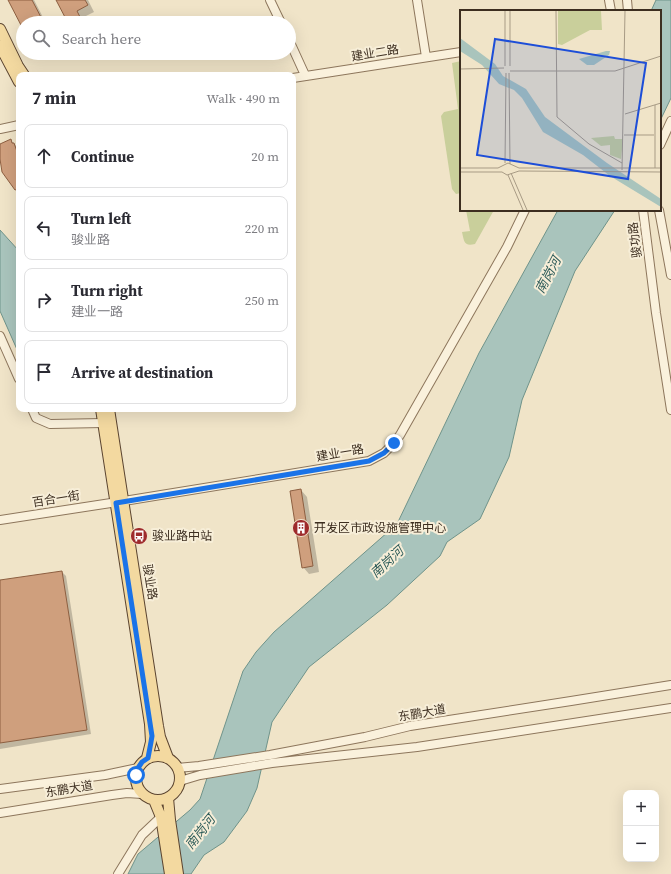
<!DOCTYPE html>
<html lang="en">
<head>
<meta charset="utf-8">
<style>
  :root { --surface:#fff; --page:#f7f7f7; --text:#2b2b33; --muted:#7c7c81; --line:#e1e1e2 }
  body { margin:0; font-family:"Source Serif 4","Noto Sans SC",serif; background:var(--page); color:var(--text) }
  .controls { position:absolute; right:12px; bottom:12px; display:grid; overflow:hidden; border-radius:8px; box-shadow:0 4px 16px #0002 }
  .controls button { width:36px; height:36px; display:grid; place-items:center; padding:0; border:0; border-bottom:1px solid var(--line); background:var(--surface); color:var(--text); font:20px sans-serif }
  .stop { position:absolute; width:12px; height:12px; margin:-9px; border:3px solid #1a73e8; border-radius:50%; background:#fff }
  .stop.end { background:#1a73e8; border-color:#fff; box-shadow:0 1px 4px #0008 }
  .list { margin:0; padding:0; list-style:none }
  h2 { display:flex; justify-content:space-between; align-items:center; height:52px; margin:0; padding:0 16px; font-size:17px }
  h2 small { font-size:13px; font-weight:400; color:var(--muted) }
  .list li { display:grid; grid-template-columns:26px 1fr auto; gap:12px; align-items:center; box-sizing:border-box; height:64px; margin:0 8px 8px; padding:0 8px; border:1px solid var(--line); border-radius:8px }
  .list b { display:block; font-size:15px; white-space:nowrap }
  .list p { margin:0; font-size:13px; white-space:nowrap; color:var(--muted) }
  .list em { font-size:13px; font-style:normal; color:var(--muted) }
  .icon { flex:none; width:22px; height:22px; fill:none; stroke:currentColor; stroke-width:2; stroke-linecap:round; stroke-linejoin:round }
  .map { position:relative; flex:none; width:671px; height:874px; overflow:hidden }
  .search { position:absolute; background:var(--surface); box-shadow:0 4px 16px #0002; left:16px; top:16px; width:280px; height:44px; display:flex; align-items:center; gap:10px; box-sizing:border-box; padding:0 14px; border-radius:22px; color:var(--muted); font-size:15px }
  .panel { position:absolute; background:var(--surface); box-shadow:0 4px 16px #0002; left:16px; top:72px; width:280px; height:340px; border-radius:8px }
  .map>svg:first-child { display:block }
</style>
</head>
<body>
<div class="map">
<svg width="671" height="874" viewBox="0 0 671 874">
  <rect width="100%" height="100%" fill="#f0e4c8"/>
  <path fill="#c9cf9b" d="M461,61V193L456,194L452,189L441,116L444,112L458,109L452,63Z
    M466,210H494L475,244C464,247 464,241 462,232L470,231Z"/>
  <path fill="#a9c4bc" stroke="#6f938a" d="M656,0H671V98L660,121V11H651Z
    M558,210H615L575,271L522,400L509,457L480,519L447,542L440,556L387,605L309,667L272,722L257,788L247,811L224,842L204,855L191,874H128L138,854L190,810L200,799L243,671L256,652L274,632L397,524L479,353Z
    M0,230L19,251V354L0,311Z"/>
  <path fill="#0003" d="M9,0H34L46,23H23V27Z
    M57,0H88L94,12L82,18L85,23H66L69,21Z
    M37,53H52L42,58Z
    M11,141L19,149V192L16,189L0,155V145Z
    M301,490L307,497L319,572L309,574L303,567Z
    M62,572L66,576L91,734L0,749V581Z"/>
  <path fill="#cf9f7d" stroke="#8d5f41" d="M8,0H32L44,23H23V29Z
    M56,0H85L88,5L77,11L83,23H64L67,21Z
    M11,139L12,143H14L19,157V192L18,189L15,190L2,172L0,159V144Z
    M301,489L313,566L302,568L290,491Z
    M62,571L87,730L0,743V580Z"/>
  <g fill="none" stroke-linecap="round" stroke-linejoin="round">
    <g stroke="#8d765c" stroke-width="10">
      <path id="minor" d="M270,0L281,23
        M417,0L426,57
        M609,0L611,11
        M627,0L628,11
        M289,40L305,75
        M293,78L461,52
        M0,129L19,125
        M660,145L671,121
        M643,210L656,313L671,410
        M659,210L671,275
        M0,336L19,379
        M32,409L36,418L50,424L103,423
        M0,520L124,501L369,461L384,453L394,443L400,435L507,247L525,210
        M177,768L199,766L270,755L365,737L410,726L571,701L671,685
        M180,781L200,775L272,763L417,747L671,708
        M0,789L105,775L138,768
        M0,813L112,795L127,793L142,794
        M118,874L142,835L161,817"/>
    </g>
    <g stroke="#5b4430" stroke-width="12">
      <path id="major" d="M0,29L18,66L24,75
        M0,46L19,82
        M101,409L150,724L151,742L147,758
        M109,409L158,726L160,737L168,758
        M136 778a22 22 0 1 1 44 0a22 22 0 1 1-44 0Z
        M168,798L170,820L178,874
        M154,800L161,817L170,874"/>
    </g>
    <use href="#minor" stroke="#faf1dc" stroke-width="8"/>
    <use href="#major" stroke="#f3d9a0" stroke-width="10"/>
  </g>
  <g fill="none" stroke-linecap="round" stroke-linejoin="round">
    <path stroke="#1a73e8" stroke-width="5" d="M136,775L138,768L142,762L148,758L151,742L152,736L116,503L369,461L384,453L394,443"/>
  </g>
  <defs>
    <g id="building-disc" transform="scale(0.9)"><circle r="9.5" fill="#9e2a2b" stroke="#f7eed8"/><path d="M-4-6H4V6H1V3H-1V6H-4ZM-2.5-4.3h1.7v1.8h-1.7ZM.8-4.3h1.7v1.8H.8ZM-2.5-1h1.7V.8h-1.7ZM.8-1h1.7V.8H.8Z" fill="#fff"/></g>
    <g id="bus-disc" transform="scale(0.9)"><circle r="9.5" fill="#9e2a2b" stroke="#f7eed8"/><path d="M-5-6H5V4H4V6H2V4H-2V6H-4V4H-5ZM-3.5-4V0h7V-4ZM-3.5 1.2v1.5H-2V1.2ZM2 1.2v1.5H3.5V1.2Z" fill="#fff"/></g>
  </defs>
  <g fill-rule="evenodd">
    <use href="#building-disc" x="301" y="528"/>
    <use href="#bus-disc" x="139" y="536"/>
  </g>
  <g text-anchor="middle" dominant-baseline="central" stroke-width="4" stroke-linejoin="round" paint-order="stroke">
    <g font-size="12" fill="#3d2e20" stroke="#f7eed8">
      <text transform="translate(375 53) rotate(-9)">建业二路</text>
      <text transform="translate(635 240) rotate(-97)">骏功路</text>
      <text transform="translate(340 453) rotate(-10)">建业一路</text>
      <text transform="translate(56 499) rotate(-9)">百合一街</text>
      <text transform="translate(150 582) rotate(81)">骏业路</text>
      <text transform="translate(422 713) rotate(-10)">东鹏大道</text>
      <text transform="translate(69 789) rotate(-9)">东鹏大道</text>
    </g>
    <g font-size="12" fill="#3d2e20" stroke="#f7eed8" text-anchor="start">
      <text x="314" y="528">开发区市政设施管理中心</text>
      <text x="152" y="536">骏业路中站</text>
    </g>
    <g font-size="13" font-style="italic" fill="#2f5d5a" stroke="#f7eed8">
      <text transform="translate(548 275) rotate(-62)">南岗河</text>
      <text transform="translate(387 562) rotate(-42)">南岗河</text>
      <text transform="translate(200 832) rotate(-51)">南岗河</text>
    </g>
  </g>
  <g transform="translate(460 10)">
    <rect width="201" height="201" fill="#f0e4c8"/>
    <path d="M98,1H141L142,20H130L102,35L98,34ZM154,126L155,129H163L161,149L150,145V135L141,136L131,128Z" fill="#c9cf9b"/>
    <path d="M0,28L35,54L43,66L66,79L85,107L147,153L201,189V197L150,166L123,145L83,122L62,88L54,80L39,74L22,55L0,41ZM146,41H150L149,45L134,55H127L119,49Z" fill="#a9c4bc"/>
    <path fill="none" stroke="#a89b85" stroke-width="1" d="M96,1L97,107L129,134L162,153M45,56V1M50,56V1M0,59L44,58M50,61H155L201,46M49,63L50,154M195,95V158M165,104L201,93M164,125H194M45,153L46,63M0,158H38L48,153L59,158H201M162,160L165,1M0,162H42L47,165L59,161L201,162M51,163L67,200M48,165L63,200"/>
    <path fill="#1d4ed8" fill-opacity="0.15" stroke="#1d4ed8" stroke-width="2" d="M35,29L186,53L168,169L17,145Z"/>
    <rect width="201" height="201" fill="none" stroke="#3d2e20" stroke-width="2"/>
  </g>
</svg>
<div class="controls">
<button>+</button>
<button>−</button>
</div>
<div class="stop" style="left:136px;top:775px"></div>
<div class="stop end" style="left:394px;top:443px"></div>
<div class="search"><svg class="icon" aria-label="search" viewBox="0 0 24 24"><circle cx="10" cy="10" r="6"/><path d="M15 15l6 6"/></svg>Search here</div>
<section class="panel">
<h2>7 min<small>Walk · 490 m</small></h2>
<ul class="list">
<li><svg class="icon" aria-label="ahead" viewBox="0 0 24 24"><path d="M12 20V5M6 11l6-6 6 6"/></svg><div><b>Continue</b></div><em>20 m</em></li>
<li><svg class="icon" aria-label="left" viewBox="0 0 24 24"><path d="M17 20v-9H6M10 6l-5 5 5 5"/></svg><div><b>Turn left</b><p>骏业路</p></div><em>220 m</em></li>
<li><svg class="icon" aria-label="right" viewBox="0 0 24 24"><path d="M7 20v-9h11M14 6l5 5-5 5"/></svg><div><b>Turn right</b><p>建业一路</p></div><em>250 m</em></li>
<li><svg class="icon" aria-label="arrive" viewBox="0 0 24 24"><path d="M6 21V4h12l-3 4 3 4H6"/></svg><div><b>Arrive at destination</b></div></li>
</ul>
</section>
</div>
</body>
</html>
